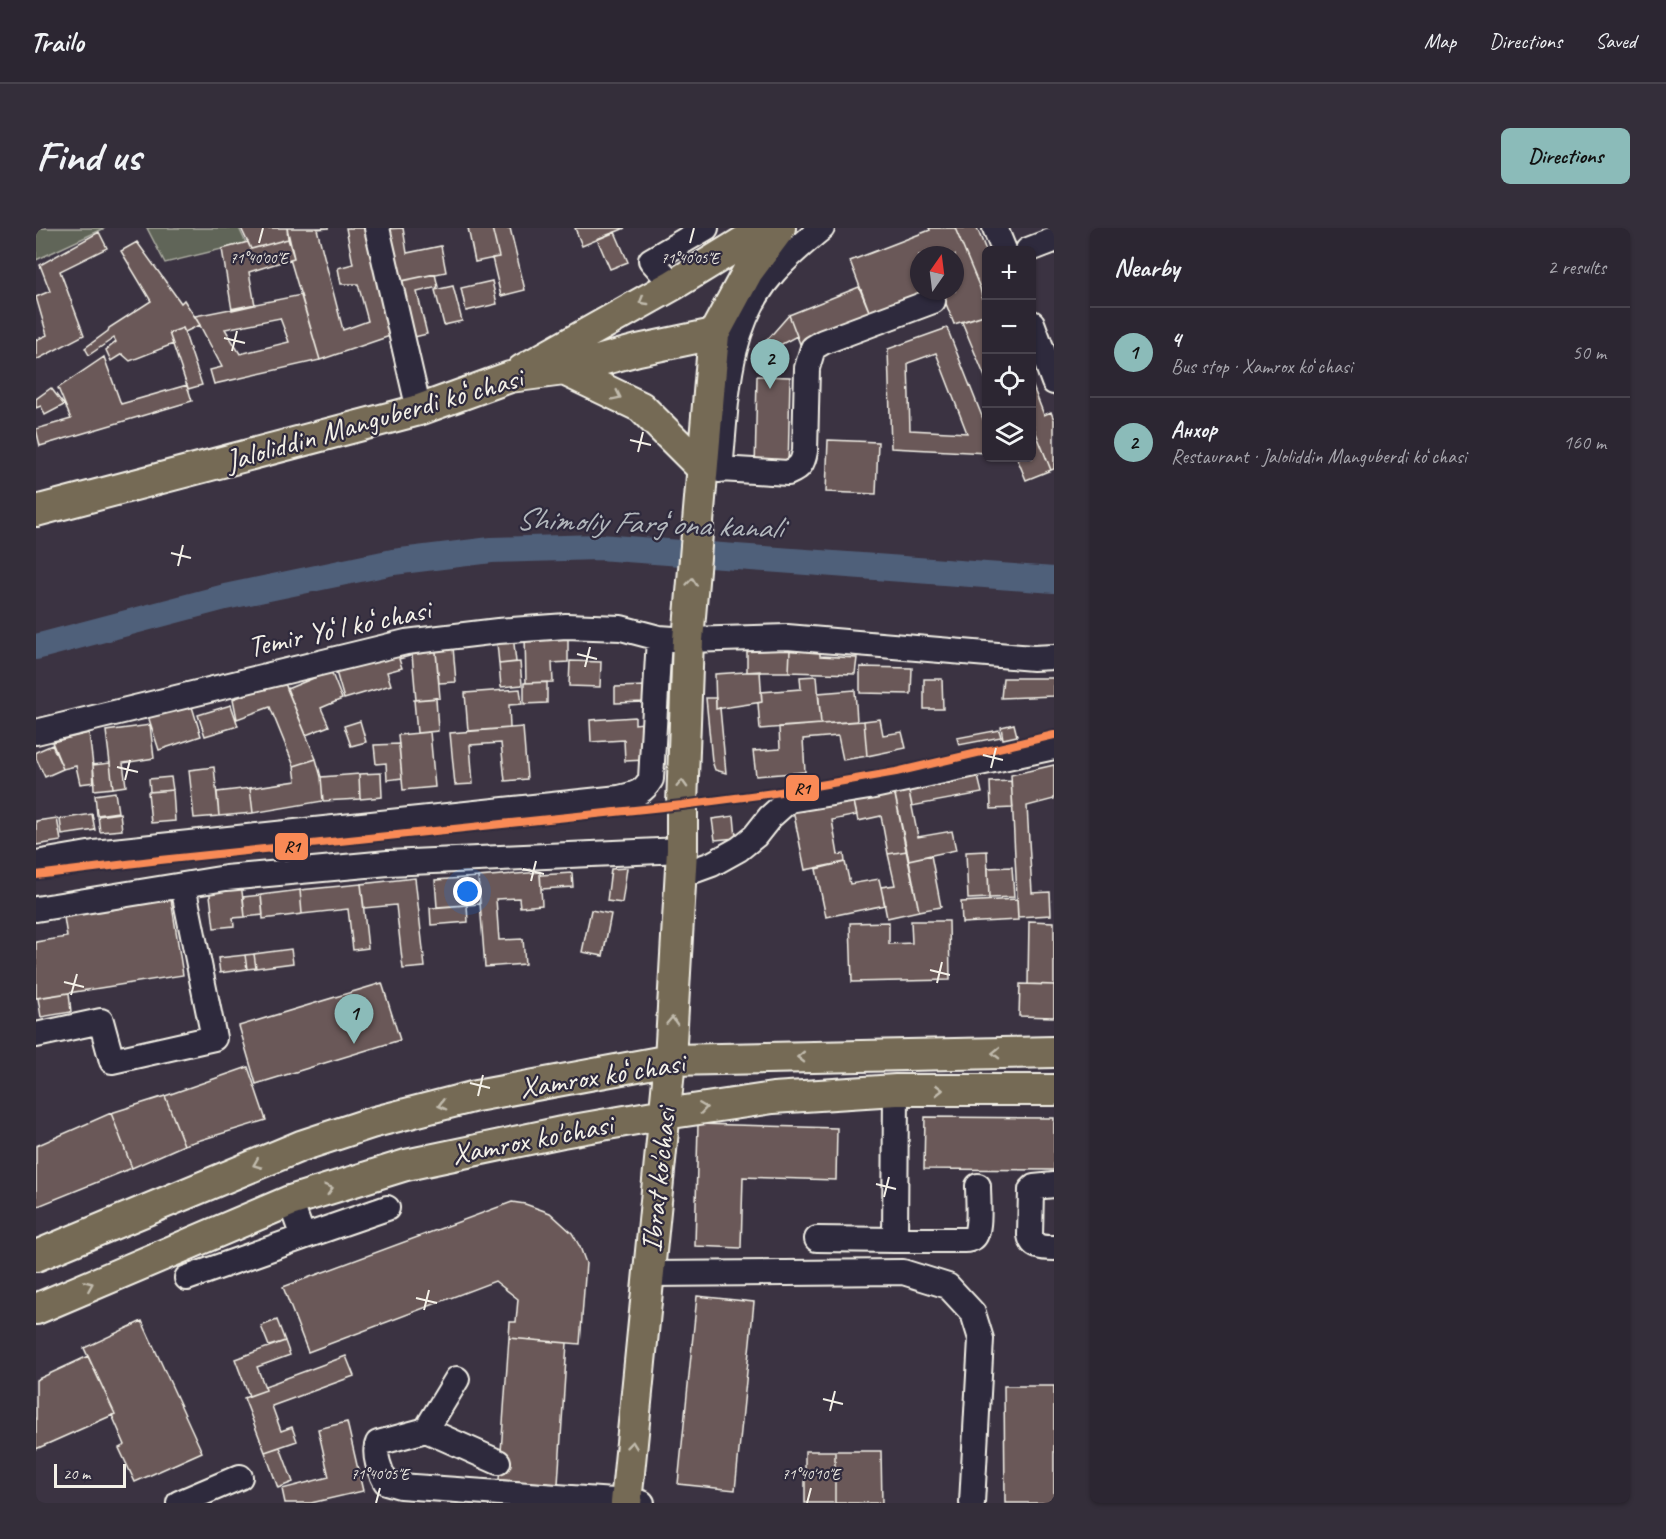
<!DOCTYPE html>
<html lang="en">
<head>
<meta charset="utf-8">
<style>
  :root { --surface:#2c2632; --page:#342e3a; --text:#f1f3f6; --muted:#a6a5ac; --line:#48434d; --accent:#8bbbb9 }
  body { margin:0; font-family:Caveat,sans-serif; background:var(--page); color:var(--text) }
  .controls { position:absolute; right:18px; top:18px; display:grid; overflow:hidden; border-radius:9px; box-shadow:0 2px 4px #0004 }
  .controls button { width:54px; height:54px; display:grid; place-items:center; padding:0; border:0; border-bottom:2px solid var(--line); background:var(--surface); color:var(--text); font:30px sans-serif }
  .compass { position:absolute; left:874px; top:18px; width:54px; height:54px; border-radius:50%; background:var(--surface); box-shadow:0 2px 4px #0004; rotate:14deg }
  .scale { position:absolute; left:18px; bottom:15px; width:72px; box-sizing:border-box; padding-left:6px; border:3px solid #f4f1e8; border-top:0; font-size:16px; line-height:21px; white-space:nowrap; color:#f4f1e8; -webkit-text-stroke:4px #2f2a3d; paint-order:stroke }
  .you { position:absolute; left:432px; top:664px; width:21px; height:21px; margin:-15px; border:4px solid #fff; border-radius:50%; background:#1a73e8; box-shadow:0 0 0 9px #1a73e833 }
  .badge { display:grid; place-items:center; width:39px; height:39px; border-radius:50%; background:var(--accent); color:#111; font-size:20px; font-weight:700 }
  .pin { position:absolute; translate:-50% -50px; filter:drop-shadow(0 2px 3px #0008) }
  .pin::after { content:''; position:absolute; top:32px; width:21px; height:18px; background:inherit; clip-path:polygon(0 0,100% 0,50% 100%) }
  .list { margin:0; padding:0; list-style:none }
  h2 { display:flex; justify-content:space-between; align-items:center; height:78px; margin:0; padding:0 24px; font-size:26px }
  h2 small { font-size:20px; font-weight:400; color:var(--muted) }
  .list li { display:grid; grid-template-columns:39px 1fr auto; gap:18px; align-items:center; box-sizing:border-box; height:90px; padding:0 24px; border-top:2px solid var(--line) }
  .list b { display:block; font-size:22px; white-space:nowrap }
  .list p { margin:0; font-size:20px; white-space:nowrap; color:var(--muted) }
  .list em { font-size:20px; font-style:normal; color:var(--muted) }
  .icon { flex:none; width:33px; height:33px; fill:none; stroke:currentColor; stroke-width:2; stroke-linecap:round; stroke-linejoin:round }
  .map { position:relative; flex:none; width:1018px; height:1275px; overflow:hidden; border-radius:9px }
  header { display:flex; align-items:center; gap:36px; box-sizing:border-box; height:84px; padding:0 30px; background:var(--surface); border-bottom:2px solid var(--line) }
  header strong { font-size:28px }
  nav { display:flex; gap:33px; margin-inline-start:auto; font-size:21px }
  .intro { display:flex; align-items:center; justify-content:space-between; box-sizing:border-box; height:144px; padding:0 36px }
  h1 { margin:0; font-size:42px }
  .button { padding:15px 27px; border-radius:9px; background:var(--accent); color:#111; font-size:21px; font-weight:700 }
  main { display:flex; gap:36px; padding:0 36px }
  aside { flex:1; background:var(--surface); border-radius:9px; box-shadow:0 2px 4px #0004 }
  .map>svg:first-child { display:block }
</style>
</head>
<body>
<header>
<strong>Trailo</strong>
<nav><a>Map</a><a>Directions</a><a>Saved</a></nav>
</header>
<div class="intro"><h1>Find us</h1><a class="button">Directions</a></div>
<main>
<div class="map">
<svg width="1018" height="1275" viewBox="0 0 1018 1275">
  <rect width="100%" height="100%" fill="#3b3342"/>
  <filter id="ink" filterUnits="userSpaceOnUse"><feTurbulence type="fractalNoise" baseFrequency=".0167" numOctaves="2"/><feDisplacementMap in="SourceGraphic" scale="12" xChannelSelector="R" yChannelSelector="G"/><feConvolveMatrix kernelMatrix="1 2 1 2 8 2 1 2 1" color-interpolation-filters="sRGB"/></filter>
  <g filter="url(#ink)">
    <path fill="#606558" stroke="#aaaba0" stroke-width="1.5" d="M0,0H69L0,32Z
      M111,0H203L210,15L129,35Z"/>
    <g fill="none" stroke-linecap="round" stroke-linejoin="round">
      <path stroke="#50607a" stroke-width="26" d="M0,419L189,369L357,334L455,322L563,319L1018,352"/>
    </g>
    <path fill="#6b5958" stroke="#f4f1e8" stroke-width="1.5" fill-rule="evenodd" d="M205,0H251L252,11L215,21Z
      M251,0H293L281,1L307,102L332,93L322,56H305L302,40L317,36L310,0H335L341,53L354,108L284,132L254,31L258,30Z
      M367,0L371,25L405,18L410,44L360,54L349,1Z
      M432,0H456L463,29L439,34Z
      M456,0H474L489,62L465,68L456,30L463,29Z
      M539,0H589L546,18Z
      M893,0H919L944,60L951,86L918,96L905,63H919V27H883V63H899L835,88L814,33L894,2Z
      M919,0H941L951,25L949,81L944,60Z
      M63,4L71,20L24,43L48,107L0,132V112L11,107L0,69L14,63L4,37Z
      M579,4L592,34L574,41L561,11Z
      M252,11L258,30L213,44L219,77L196,82L186,21L212,14L215,21Z
      M101,14L145,75L148,72L164,97L149,104L147,100L133,105L137,116L94,133L86,126L75,133L70,122L80,114L78,110L53,127L49,120L72,103L73,100L115,73L85,23Z
      M399,46L402,59L381,64L391,106L370,111L360,54Z
      M456,53L461,76L430,83L425,60Z
      M417,58L426,93L408,97L399,62Z
      M823,59L835,88L764,116L753,87Z
      M265,67L284,132L178,156L174,142L186,139L159,88ZM244,90L253,114L204,126L189,101Z
      M951,86V154L926,94Z
      M753,87L761,108L744,117V130H728L731,112Z
      M147,100L166,157L152,161L133,105Z
      M911,100L951,201V225L855,220L852,121ZM900,125L931,205L874,202L872,135Z
      M68,129L85,176L151,157L156,173L4,218L0,201L35,191L22,160Z
      M721,148L754,149L752,243L719,242Z
      M996,156L1008,187L1015,184L1018,192V241L1015,242L996,195Z
      M15,160L28,177L9,187L5,178L0,180V171Z
      M996,195L1015,242L990,252L981,230H996Z
      M792,212L842,214L840,266L790,264Z
      M532,406V434L516,435L517,454L490,455L489,407Z
      M477,407L480,434L463,436L461,415L417,419L420,454L403,455L399,413Z
      M399,413L404,470L380,472L375,415Z
      M371,416L374,428L363,431L366,440L351,444L355,457L308,471L298,437Z
      M711,421L754,422L753,444H711Z
      M754,422L784,423V428L821,430L819,446L753,444Z
      M534,433L565,434L564,459L533,458Z
      M484,434L486,457L465,459L463,436Z
      M824,439L876,440L875,466L824,465Z
      M295,443L306,471L285,480L293,498L270,507L251,461Z
      M724,443L726,474L680,481L679,446Z
      M781,448L785,496L724,501L722,475L726,474L725,464L765,461L764,449Z
      M967,450H1018V468L965,470Z
      M888,451H906L907,481H888Z
      M248,453L280,531L258,538L234,479L201,491L197,471Z
      M511,454V475L488,476V455Z
      M609,458L610,474L579,475V459Z
      M484,461L486,476L473,477L474,500L432,503L429,465Z
      M819,462L821,493L785,496L782,465Z
      M400,470L402,503L381,505L378,472Z
      M670,470H680V481L684,480L690,545L679,542L676,533Z
      M154,472L165,508L123,522L111,485Z
      M195,477L202,498L169,508L162,487Z
      M599,489V496L607,495L610,532L589,533L588,512L555,514L554,492Z
      M844,491L847,507L866,504L870,520L831,528L828,493Z
      M324,493L330,514L315,518L308,498Z
      M828,493L831,528L807,532L802,508L767,511L769,544L720,548L717,523L744,521L743,499Z
      M978,496L981,508L967,511L965,499Z
      M114,497L118,530L87,535L90,558L77,560L70,503Z
      M487,499L491,551L469,553L465,515L434,517L437,556L419,557L414,505Z
      M963,502L965,509L923,517L921,510Z
      M394,504L399,559L367,562L362,507Z
      M53,505L59,554L44,556L40,538L27,541L16,514Z
      M363,516L366,550L351,552L350,535L340,536L338,517Z
      M16,517L27,541L9,549L0,530V524Z
      M280,531L285,549L287,573L217,585L214,560L260,553L258,538Z
      M74,535L77,560L58,562L57,537Z
      M1018,537V571L991,578L996,665L1014,664L1015,687L982,689L975,547Z
      M178,539L183,588L158,590L153,542Z
      M940,540L946,565L876,578L871,554Z
      M345,545L346,569L324,571L323,546Z
      M323,546L324,571L287,573L285,549Z
      M135,549L137,562L114,564L113,551Z
      M975,553L977,580L955,581L954,554Z
      M871,554L882,609L916,603L920,622L872,632L857,557Z
      M857,557L871,623L852,626L845,588L822,593L816,565Z
      M214,560L217,585L183,588L181,564Z
      M137,562L139,593L115,595L112,564Z
      M79,564L82,584L61,587L59,567Z
      M816,565L821,587L796,592L802,627L808,626L809,634L769,642L756,577Z
      M84,585L86,602L64,604L62,588Z
      M56,586L59,602L26,607L24,591Z
      M698,588L700,610L679,612L676,591Z
      M21,590L25,613L0,617V593Z
      M871,623L883,683L851,690L845,659L859,657L852,626Z
      M951,623L953,670L932,671L930,624Z
      M895,627L905,679L883,683L872,632Z
      M809,634L814,656L843,651L849,677L790,689L780,641Z
      M976,639L978,669L953,670L952,640Z
      M591,640L586,675L571,673L575,641Z
      M504,644L506,677L484,679L483,670L460,671L463,712L487,711L489,736L449,739L442,649Z
      M536,645L537,659L505,661L504,647Z
      M442,649L444,676L401,679L399,652Z
      M379,650L389,739L367,741L360,677L328,680L325,656Z
      M205,655L209,689L197,690L198,698L178,700L173,659Z
      M325,656L332,720L317,722L312,681L266,686L264,662Z
      M264,662L266,686L227,691L225,667Z
      M134,665L147,747L0,770V714L31,709L27,682Z
      M225,667L227,687L209,689L207,669Z
      M981,671L982,692L926,695L925,674Z
      M431,677L432,694L395,697L394,680Z
      M555,682L575,686L567,728L546,724Z
      M875,693H913L914,752L816,754L814,695L853,694V716L876,715Z
      M993,693L1018,694V757L992,756Z
      M255,721L257,735L220,740L218,726Z
      M218,726L220,740L211,741L209,727Z
      M209,727L211,741L184,745L182,730Z
      M346,755L364,812L220,856L203,798Z
      M984,756L1018,757V789L983,788Z
      M33,765L35,784L5,789L2,770Z
      M212,839L230,892L148,917L129,868Z
      M129,868L148,917L96,940L75,885Z
      M75,885L96,940L0,979V918Z
      M889,889L1018,890V942L888,941Z
      M662,896L801,900L800,952L707,949L705,1020L659,1018Z
      M476,974L489,976L514,985L536,1005L544,1019L550,1035L544,1116L473,1110L474,1094H480L482,1071L459,1053L272,1124L247,1059Z
      M661,1068L718,1074L699,1262L642,1256Z
      M241,1092L249,1113L233,1118L225,1098Z
      M106,1093L166,1224L99,1254L83,1220L89,1217L76,1187L79,1186L48,1120Z
      M473,1110L531,1115L522,1256L463,1252Z
      M249,1113L254,1127L221,1139L230,1162L213,1168L199,1131Z
      M52,1128L79,1186L0,1221V1152Z
      M310,1128L318,1148L236,1178L245,1203L256,1199L261,1213L229,1224L208,1170L230,1162L229,1158Z
      M968,1158H1018V1275H969Z
      M311,1194L327,1263L275,1275H249L246,1261L293,1249L282,1201Z
      M244,1219L257,1254L242,1260L229,1224Z
      M769,1223H799V1275H769Z
      M799,1223H845L846,1275H799Z"/>
    <g fill="none" stroke-linecap="round" stroke-linejoin="round">
      <g stroke="#f4f1e8" stroke-width="28">
        <path id="minor" d="M341,0L383,182
          M959,0L968,22
          M992,22L1018,12
          M637,57L615,32L670,0
          M996,95L1018,154
          M666,240L752,245C764,240 767,235 769,223L771,140L777,120L787,114L897,73
          M684,242C691,174 689,98 738,44C752,28 769,14 786,0
          M0,504L370,414L462,403L530,398L585,400L623,410L652,412L751,409L997,430L1018,429
          M0,635L58,625L583,570C599,566 606,566 615,551L623,410
          M643,648L676,636L703,621L719,608L734,589L753,572L833,559L1018,519
          M0,681L190,650L352,635L646,622
          M0,807L65,793L76,833L178,810L147,658
          M1018,957L998,959L995,962L994,1007C996,1020 1007,1020 1018,1020
          M254,973L267,1009L351,980
          M781,1011L859,1012L860,862
          M859,1012H928C932,1012 935,1011 938,1009C945,1003 942,969 942,958
          M613,1046L867,1044L912,1058L937,1085L945,1111L936,1275
          M151,1050L267,1009
          M421,1151L390,1202L342,1215C337,1226 344,1244 350,1254L364,1258L606,1275
          M390,1202L462,1234
          M143,1275L204,1249"/>
      </g>
      <g stroke="#f4f1e8" stroke-width="34">
        <path id="major" d="M486,142L637,57L730,0
          M528,142L605,179L666,240
          M0,283L383,182L474,149L528,142L602,122L678,106
          M0,1028L265,918L335,895L440,868L634,832L1018,824
          M0,1081L254,973L370,937L526,904L629,886L737,870L860,862H1018
          M590,1275L634,832L646,622V577L652,412L678,106L712,43L744,0"/>
      </g>
      <use href="#minor" stroke="#2f2a3d" stroke-width="24"/>
      <use href="#major" stroke="#756a55" stroke-width="30"/>
      <g stroke="#2f2a3d" stroke-width="12">
        <path id="rail-1" d="M0,647L124,632L646,577L738,565L860,544L1018,507"/>
      </g>
      <use href="#rail-1" stroke="#f98a56" stroke-width="8"/>
    </g>
    <defs><path id="oneway-chevron" d="M-2-3.5L2.5 0L-2 3.5" fill="none" stroke-width="1.6" stroke-linecap="round" stroke-linejoin="round" transform="scale(1.5)"/></defs>
    <g stroke="#c1bbad">
      <use href="#oneway-chevron" transform="translate(607 73) rotate(150)"/>
      <use href="#oneway-chevron" transform="translate(581 168) rotate(26)"/>
      <use href="#oneway-chevron" transform="translate(656 354) rotate(-85)"/>
      <use href="#oneway-chevron" transform="translate(646 556) rotate(-88)"/>
      <use href="#oneway-chevron" transform="translate(636 793) rotate(-87)"/>
      <use href="#oneway-chevron" transform="translate(960 825) rotate(179)"/>
      <use href="#oneway-chevron" transform="translate(765 829) rotate(179)"/>
      <use href="#oneway-chevron" transform="translate(903 862)"/>
      <use href="#oneway-chevron" transform="translate(406 877) rotate(165)"/>
      <use href="#oneway-chevron" transform="translate(667 880) rotate(-8)"/>
      <use href="#oneway-chevron" transform="translate(221 936) rotate(158)"/>
      <use href="#oneway-chevron" transform="translate(293 961) rotate(-17)"/>
      <use href="#oneway-chevron" transform="translate(53 1057) rotate(-23)"/>
      <use href="#oneway-chevron" transform="translate(596 1217) rotate(-84)"/>
    </g>
  </g>
  <path fill="none" stroke="#f4f1e8" stroke-width="2" d="M223,15L227,0M654,15L658,0M188,110L209,115M196,123L201,103M594,212L615,217M602,224L607,204M135,325L155,330M142,338L147,317M541,426L561,431M549,439L554,419M947,527L967,532M81,539L102,544M955,540L960,520M89,552L94,532M487,641L508,646M495,653L500,633M894,742L914,747M28,754L48,759M901,755L906,734M35,767L41,746M434,855L454,860M442,868L447,847M840,956L860,961M848,969L853,949M380,1070L401,1075M388,1082L393,1062M787,1171L807,1176M794,1183L799,1163M340,1275L344,1260M771,1275L775,1260"/>
  <g text-anchor="middle" dominant-baseline="central" stroke-width="4.5" stroke-linejoin="round" paint-order="stroke">
    <g font-size="30" fill="#f4f1e8" stroke="#2f2a3d">
      <text transform="translate(338 191) rotate(-16)">Jaloliddin Manguberdi koʻchasi</text>
      <text transform="translate(303 400) rotate(-12)">Temir Yoʻl koʻchasi</text>
      <text transform="translate(566 847) rotate(-9)">Xamrox koʻchasi</text>
      <text transform="translate(496 911) rotate(-11)">Xamrox ko'chasi</text>
      <text transform="translate(622 952) rotate(-84)">Ibrat ko'chasi</text>
    </g>
    <g font-size="32" font-style="italic" fill="#b2b7bc" stroke="#2f2a3d">
      <text transform="translate(613 295) rotate(2)">Shimoliy Fargʻona kanali</text>
    </g>
  </g>
  <g font-size="15" text-anchor="middle" fill="#f4f1e8" stroke="#2f2a3d" stroke-width="4.5" stroke-linejoin="round" paint-order="stroke">
    <text x="223" y="35">71°40'00"E</text>
    <text x="654" y="35">71°40'05"E</text>
    <text x="344" y="1251">71°40'05"E</text>
    <text x="775" y="1251">71°40'10"E</text>
  </g>
  <g stroke="#2f2a3d" stroke-width="2">
    <rect x="749" y="546" width="35" height="28" rx="6" fill="#f98a56"/>
    <rect x="238" y="604" width="35" height="29" rx="6" fill="#f98a56"/>
  </g>
  <g font-size="16" text-anchor="middle" font-weight="bold" fill="#111">
    <text x="766" y="566">R1</text>
    <text x="256" y="624">R1</text>
  </g>
</svg>
<div class="controls">
<button>+</button>
<button>−</button>
<button><svg class="icon" aria-label="locate" viewBox="0 0 24 24"><circle cx="12" cy="12" r="6"/><path d="M12 2v4M12 18v4M2 12h4M18 12h4"/></svg></button>
<button><svg class="icon" aria-label="layers" viewBox="0 0 24 24"><path d="M12 4l9 5-9 5-9-5zM3 14l9 5 9-5"/></svg></button>
</div>
<svg class="compass" viewBox="-18 -18 36 36"><path d="M0-13l5 13h-10z" fill="#e53935"/><path d="M0 13l5-13h-10z" fill="#a6a5ac"/></svg>
<div class="scale">20 m</div>
<div class="you"></div>
<div class="pin badge" style="left:318px;top:816px">1</div>
<div class="pin badge" style="left:734px;top:161px">2</div>
</div>
<aside>
<h2>Nearby<small>2 results</small></h2>
<ul class="list">
<li><span class="badge">1</span><div><b>4</b><p>Bus stop · Xamrox koʻchasi</p></div><em>50 m</em></li>
<li><span class="badge">2</span><div><b>Анхор</b><p>Restaurant · Jaloliddin Manguberdi koʻchasi</p></div><em>160 m</em></li>
</ul>
</aside>
</main>
</body>
</html>
